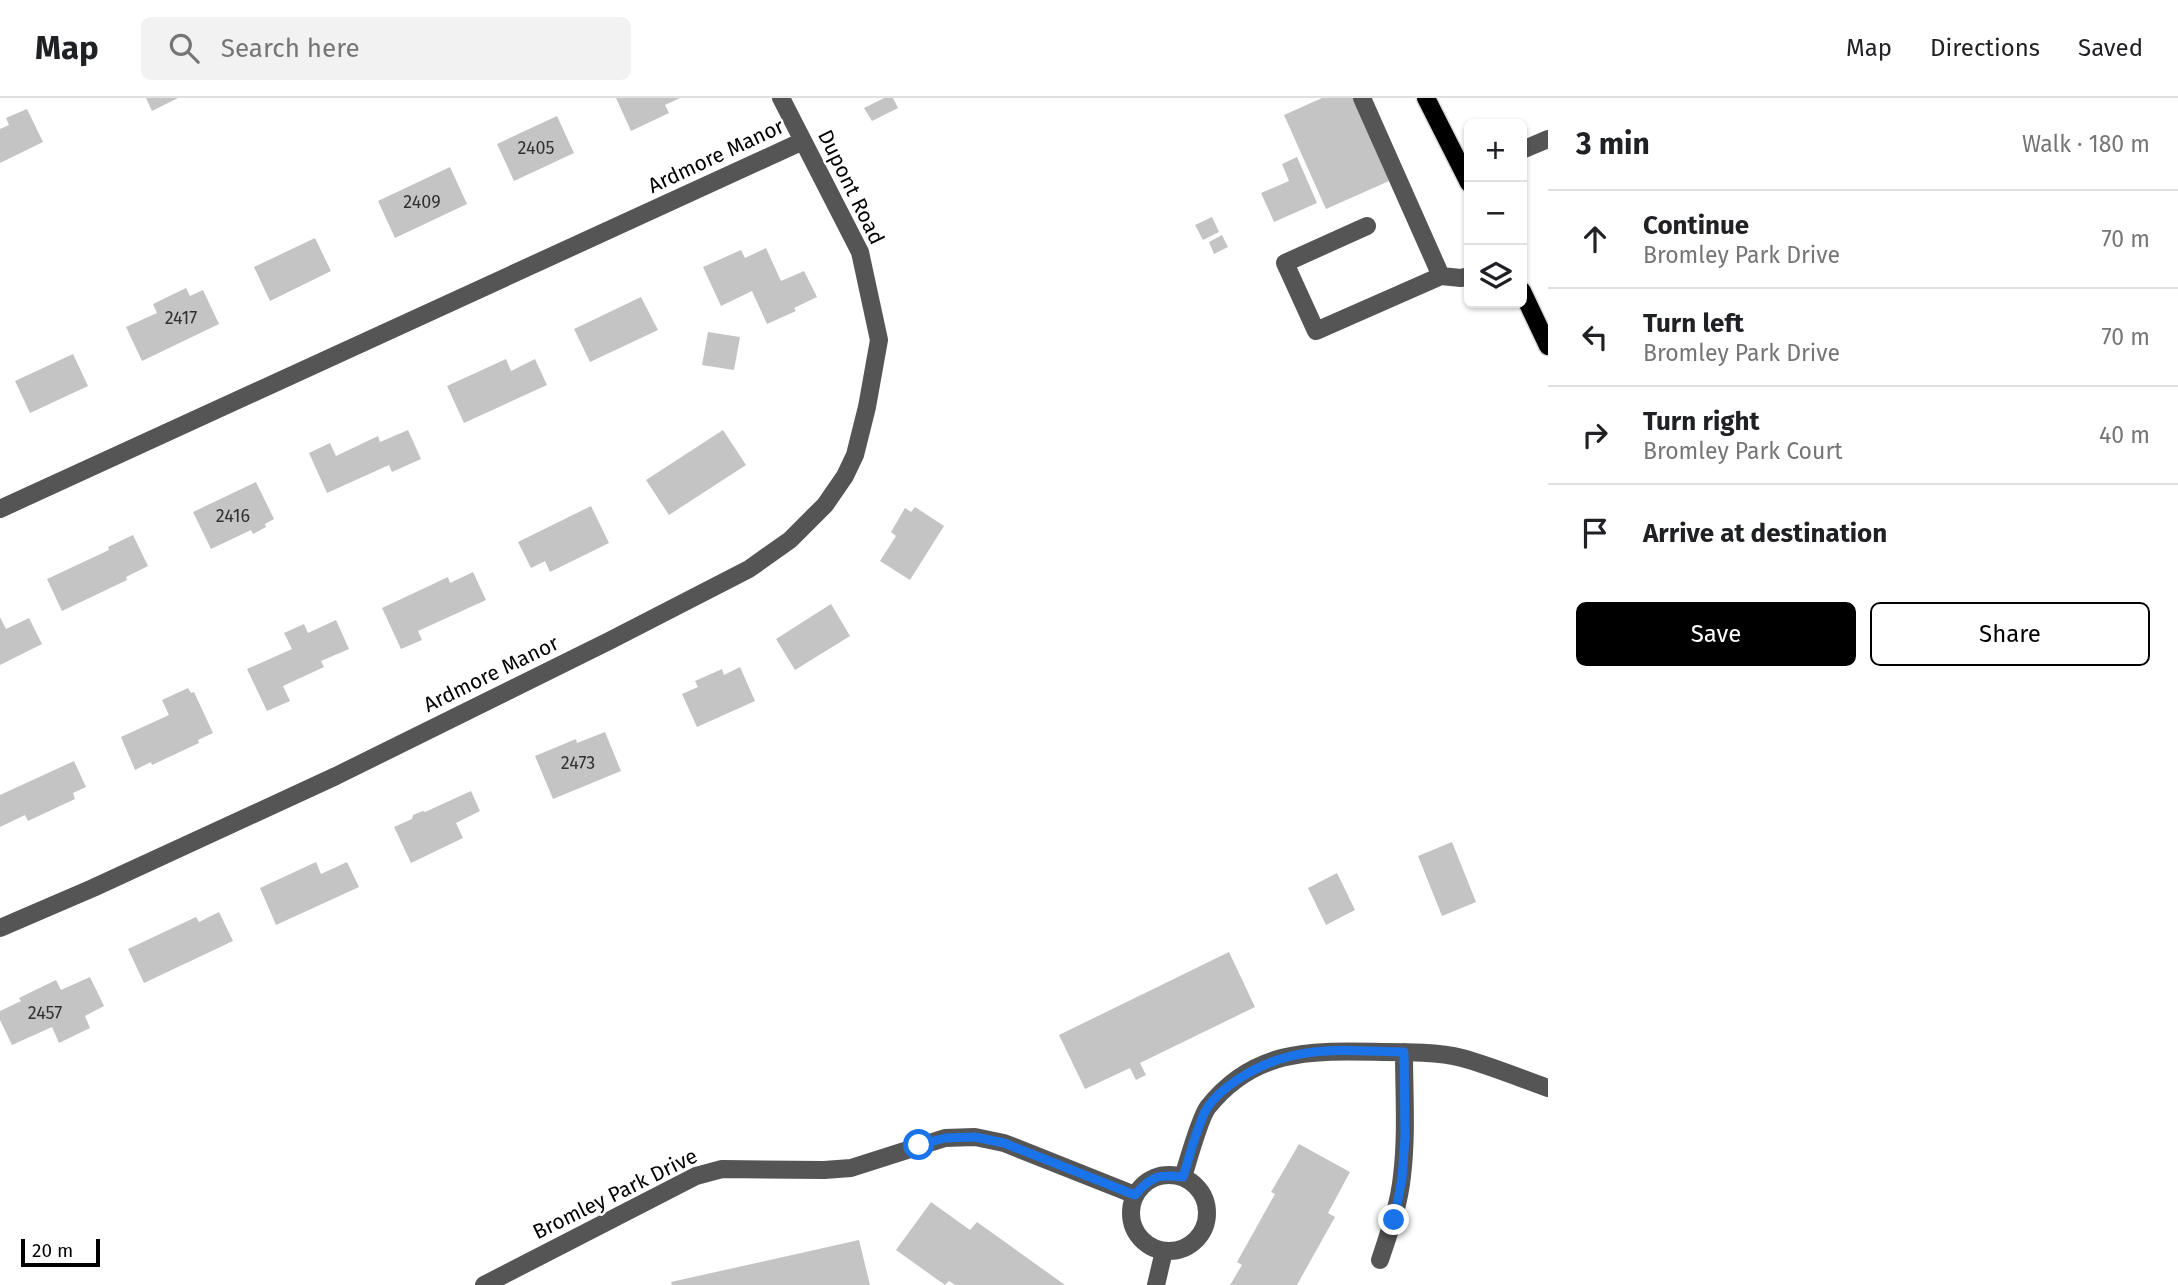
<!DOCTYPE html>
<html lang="en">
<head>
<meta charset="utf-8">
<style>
  :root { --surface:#fff; --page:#f2f2f2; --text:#202124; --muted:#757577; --line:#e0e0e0; --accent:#000 }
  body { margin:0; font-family:"Fira Sans",sans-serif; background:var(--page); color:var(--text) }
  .controls { position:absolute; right:21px; top:21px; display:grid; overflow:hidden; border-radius:10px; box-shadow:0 2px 5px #0004 }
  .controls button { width:63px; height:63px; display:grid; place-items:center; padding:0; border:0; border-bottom:2px solid var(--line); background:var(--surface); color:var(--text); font:35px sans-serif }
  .scale { position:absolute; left:21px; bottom:18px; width:79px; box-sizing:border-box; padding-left:7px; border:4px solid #000; border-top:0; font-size:19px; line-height:24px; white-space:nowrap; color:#000; -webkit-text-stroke:5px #fff; paint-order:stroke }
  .stop { position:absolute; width:21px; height:21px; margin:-16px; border:5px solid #1a73e8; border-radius:50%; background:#fff }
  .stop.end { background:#1a73e8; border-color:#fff; box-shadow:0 2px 7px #0008 }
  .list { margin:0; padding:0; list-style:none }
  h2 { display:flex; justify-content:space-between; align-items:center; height:91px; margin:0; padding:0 28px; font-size:30px }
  h2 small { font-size:23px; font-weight:400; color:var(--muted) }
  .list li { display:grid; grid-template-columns:46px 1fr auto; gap:21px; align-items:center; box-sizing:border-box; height:98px; padding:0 28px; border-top:2px solid var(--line) }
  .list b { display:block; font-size:26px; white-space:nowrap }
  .list p { margin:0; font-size:23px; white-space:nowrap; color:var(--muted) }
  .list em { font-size:23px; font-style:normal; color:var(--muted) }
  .actions { display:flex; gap:14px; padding:21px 28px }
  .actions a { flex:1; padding:16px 0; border:2px solid var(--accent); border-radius:10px; text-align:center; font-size:24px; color:var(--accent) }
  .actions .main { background:var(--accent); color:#fff }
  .icon { flex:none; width:38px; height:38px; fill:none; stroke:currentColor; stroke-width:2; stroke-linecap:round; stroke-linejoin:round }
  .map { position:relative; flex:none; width:1548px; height:1187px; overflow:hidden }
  header { display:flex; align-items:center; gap:42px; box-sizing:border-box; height:98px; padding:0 35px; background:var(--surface); border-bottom:2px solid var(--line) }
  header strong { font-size:33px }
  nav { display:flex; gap:38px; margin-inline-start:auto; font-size:24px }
  .search { width:490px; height:63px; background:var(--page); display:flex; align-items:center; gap:18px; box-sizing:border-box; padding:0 24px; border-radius:10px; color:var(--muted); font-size:26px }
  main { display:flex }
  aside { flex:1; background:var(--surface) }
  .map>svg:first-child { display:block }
</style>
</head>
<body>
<header>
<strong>Map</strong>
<div class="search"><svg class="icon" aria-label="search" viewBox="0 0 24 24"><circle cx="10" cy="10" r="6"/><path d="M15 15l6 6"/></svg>Search here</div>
<nav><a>Map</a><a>Directions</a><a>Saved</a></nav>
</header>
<main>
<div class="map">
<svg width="1548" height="1187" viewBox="0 0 1548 1187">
  <rect width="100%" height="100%" fill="#fff"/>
  <path fill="#c4c4c4" d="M146,0H178L152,13Z
    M616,0H680L665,7L669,15L631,33Z
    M884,0H893L898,10L872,23L864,10Z
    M1322,0H1353L1389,83L1326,111L1284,17Z
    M27,11L43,44L0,65V31L9,27L6,20Z
    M557,18L574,55L514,83L497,46Z
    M1297,59L1317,105L1274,124L1261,95L1289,83L1282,66Z
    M450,69L467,106L395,140L378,103Z
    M1212,119L1219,134L1203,142L1195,127Z
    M1222,137L1228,149L1214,156L1209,144Z
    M315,140L331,173L270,203L254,169Z
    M766,150L781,183L804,173L817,199L794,210L796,213L767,226L752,193L721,208L703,169L741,152L745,160Z
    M186,190L190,198L203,192L219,226L142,263L126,229L157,215L153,206Z
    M641,199L658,232L590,264L574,231Z
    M708,234L740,239L734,272L702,267Z
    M73,256L88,288L30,315L15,283Z
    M506,261L511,273L535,261L547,287L464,325L447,288Z
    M408,332L421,361L392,374L389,367L327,395L309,355L330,345L336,358L378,338L380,344Z
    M723,332L746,367L669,417L646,382Z
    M256,384L274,421L265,426L266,429L253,436L251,432L211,451L193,414Z
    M591,408L609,445L550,474L545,463L531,470L518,444Z
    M915,409L944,428L910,482L880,463L896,438L891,434L905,410L911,414Z
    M133,437L148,468L126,479L127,482L62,513L47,481L109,452L108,449Z
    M473,474L486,502L418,533L422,542L401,551L382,510L448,479L450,485Z
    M831,506L850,538L795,572L776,541Z
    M0,519L6,531L29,520L42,546L0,567Z
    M336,522L349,551L321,563L324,569L283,588L290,603L267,613L247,571L292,551L284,535L304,526L308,535Z
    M740,569L755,603L697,629L682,596L698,589L695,583L722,571L724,577Z
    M188,590L191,595L194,594L213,635L198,642L199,645L152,667L151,664L135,672L121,639L169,617L162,602Z
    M605,634L621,673L553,701L535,658L576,641L577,645Z
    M74,663L86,689L73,695L75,701L28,723L25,717L0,729V697Z
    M471,693L480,713L456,725L463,740L411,765L394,729L412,721L413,717L423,713L425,714Z
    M1452,744L1476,804L1442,818L1418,758Z
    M316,764L321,776L347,764L359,789L276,827L260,790Z
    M1337,775L1355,812L1326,827L1308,790Z
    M219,814L233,843L144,885L128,851L196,819L199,824Z
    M1229,854L1255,909L1140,965L1146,977L1136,982L1130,970L1085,991L1059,937Z
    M90,879L104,908L85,918L90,930L59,945L52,929L12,947L0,922V913L21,903L19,900L56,882L61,892Z
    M1299,1046L1350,1074L1328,1115L1335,1119L1297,1187H1230L1242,1167L1237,1164L1275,1096L1271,1094Z
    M931,1104L970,1132L977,1124L1065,1187H955L949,1183L945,1187L896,1152Z
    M859,1142L870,1187H672L671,1184Z"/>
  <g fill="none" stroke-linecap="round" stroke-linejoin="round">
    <g stroke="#dbdbdb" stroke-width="21">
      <path id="major" d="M1426,0L1469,85
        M1522,193L1548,248"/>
    </g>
    <path stroke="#555" stroke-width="18" d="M1362,0L1441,178L1461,180L1469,178
      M1522,52L1548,41
      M1367,128L1285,165L1316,233L1441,178
      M0,411L803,43
      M0,830L93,790L336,678L609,543L749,471L790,442L825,407L845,378L855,357L867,309L879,242L860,154L781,0
      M1131 1115a38 38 0 1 1 76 0a38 38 0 1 1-76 0Z
      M1183,1079C1188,1063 1200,1019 1208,1009C1256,949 1314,953 1383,954C1407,954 1439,954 1462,960C1491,968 1520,980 1548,990
      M1380,1162C1389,1135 1399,1107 1402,1078C1407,1037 1404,995 1404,954
      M484,1187L696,1078L722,1071L824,1072L851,1070L945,1040L975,1039L1004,1045L1135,1097
      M1156,1187L1164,1153"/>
    <use href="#major" stroke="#000" stroke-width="18"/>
  </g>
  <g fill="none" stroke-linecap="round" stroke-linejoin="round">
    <path stroke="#1a73e8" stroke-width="9" d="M919,1047L945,1040L975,1039L1004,1045L1135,1097C1151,1078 1159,1076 1183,1079C1189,1060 1197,1028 1206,1012C1212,1001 1226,989 1237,982C1292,945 1341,953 1404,954L1405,1039L1402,1080L1394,1122"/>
  </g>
  <g text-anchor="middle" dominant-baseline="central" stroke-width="5" stroke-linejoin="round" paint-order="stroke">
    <g font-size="18" fill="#313131">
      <text x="536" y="50">2405</text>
      <text x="422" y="104">2409</text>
      <text x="181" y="220">2417</text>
      <text x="233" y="418">2416</text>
      <text x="578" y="665">2473</text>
      <text x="45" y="915">2457</text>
    </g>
    <g font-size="21" fill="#000" stroke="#fff">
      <text transform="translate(716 58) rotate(-25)">Ardmore Manor</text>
      <text transform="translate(851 89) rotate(64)">Dupont Road</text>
      <text transform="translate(491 576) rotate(-26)">Ardmore Manor</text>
      <text transform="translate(615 1096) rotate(-26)">Bromley Park Drive</text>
    </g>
  </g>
</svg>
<div class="controls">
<button>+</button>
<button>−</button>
<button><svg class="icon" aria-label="layers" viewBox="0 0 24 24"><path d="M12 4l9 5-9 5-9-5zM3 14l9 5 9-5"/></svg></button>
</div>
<div class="scale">20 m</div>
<div class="stop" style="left:919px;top:1047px"></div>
<div class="stop end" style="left:1394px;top:1122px"></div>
</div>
<aside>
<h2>3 min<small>Walk · 180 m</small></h2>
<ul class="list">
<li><svg class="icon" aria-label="ahead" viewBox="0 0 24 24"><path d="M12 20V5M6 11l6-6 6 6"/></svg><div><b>Continue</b><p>Bromley Park Drive</p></div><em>70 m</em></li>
<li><svg class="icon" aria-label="left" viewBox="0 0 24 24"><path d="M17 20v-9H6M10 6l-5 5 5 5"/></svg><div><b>Turn left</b><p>Bromley Park Drive</p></div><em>70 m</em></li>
<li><svg class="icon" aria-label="right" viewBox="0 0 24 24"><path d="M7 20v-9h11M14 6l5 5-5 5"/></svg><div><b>Turn right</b><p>Bromley Park Court</p></div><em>40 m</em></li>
<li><svg class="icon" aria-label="arrive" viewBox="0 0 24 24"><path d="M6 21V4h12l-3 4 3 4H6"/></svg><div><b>Arrive at destination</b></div></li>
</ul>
<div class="actions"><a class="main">Save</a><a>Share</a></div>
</aside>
</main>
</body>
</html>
